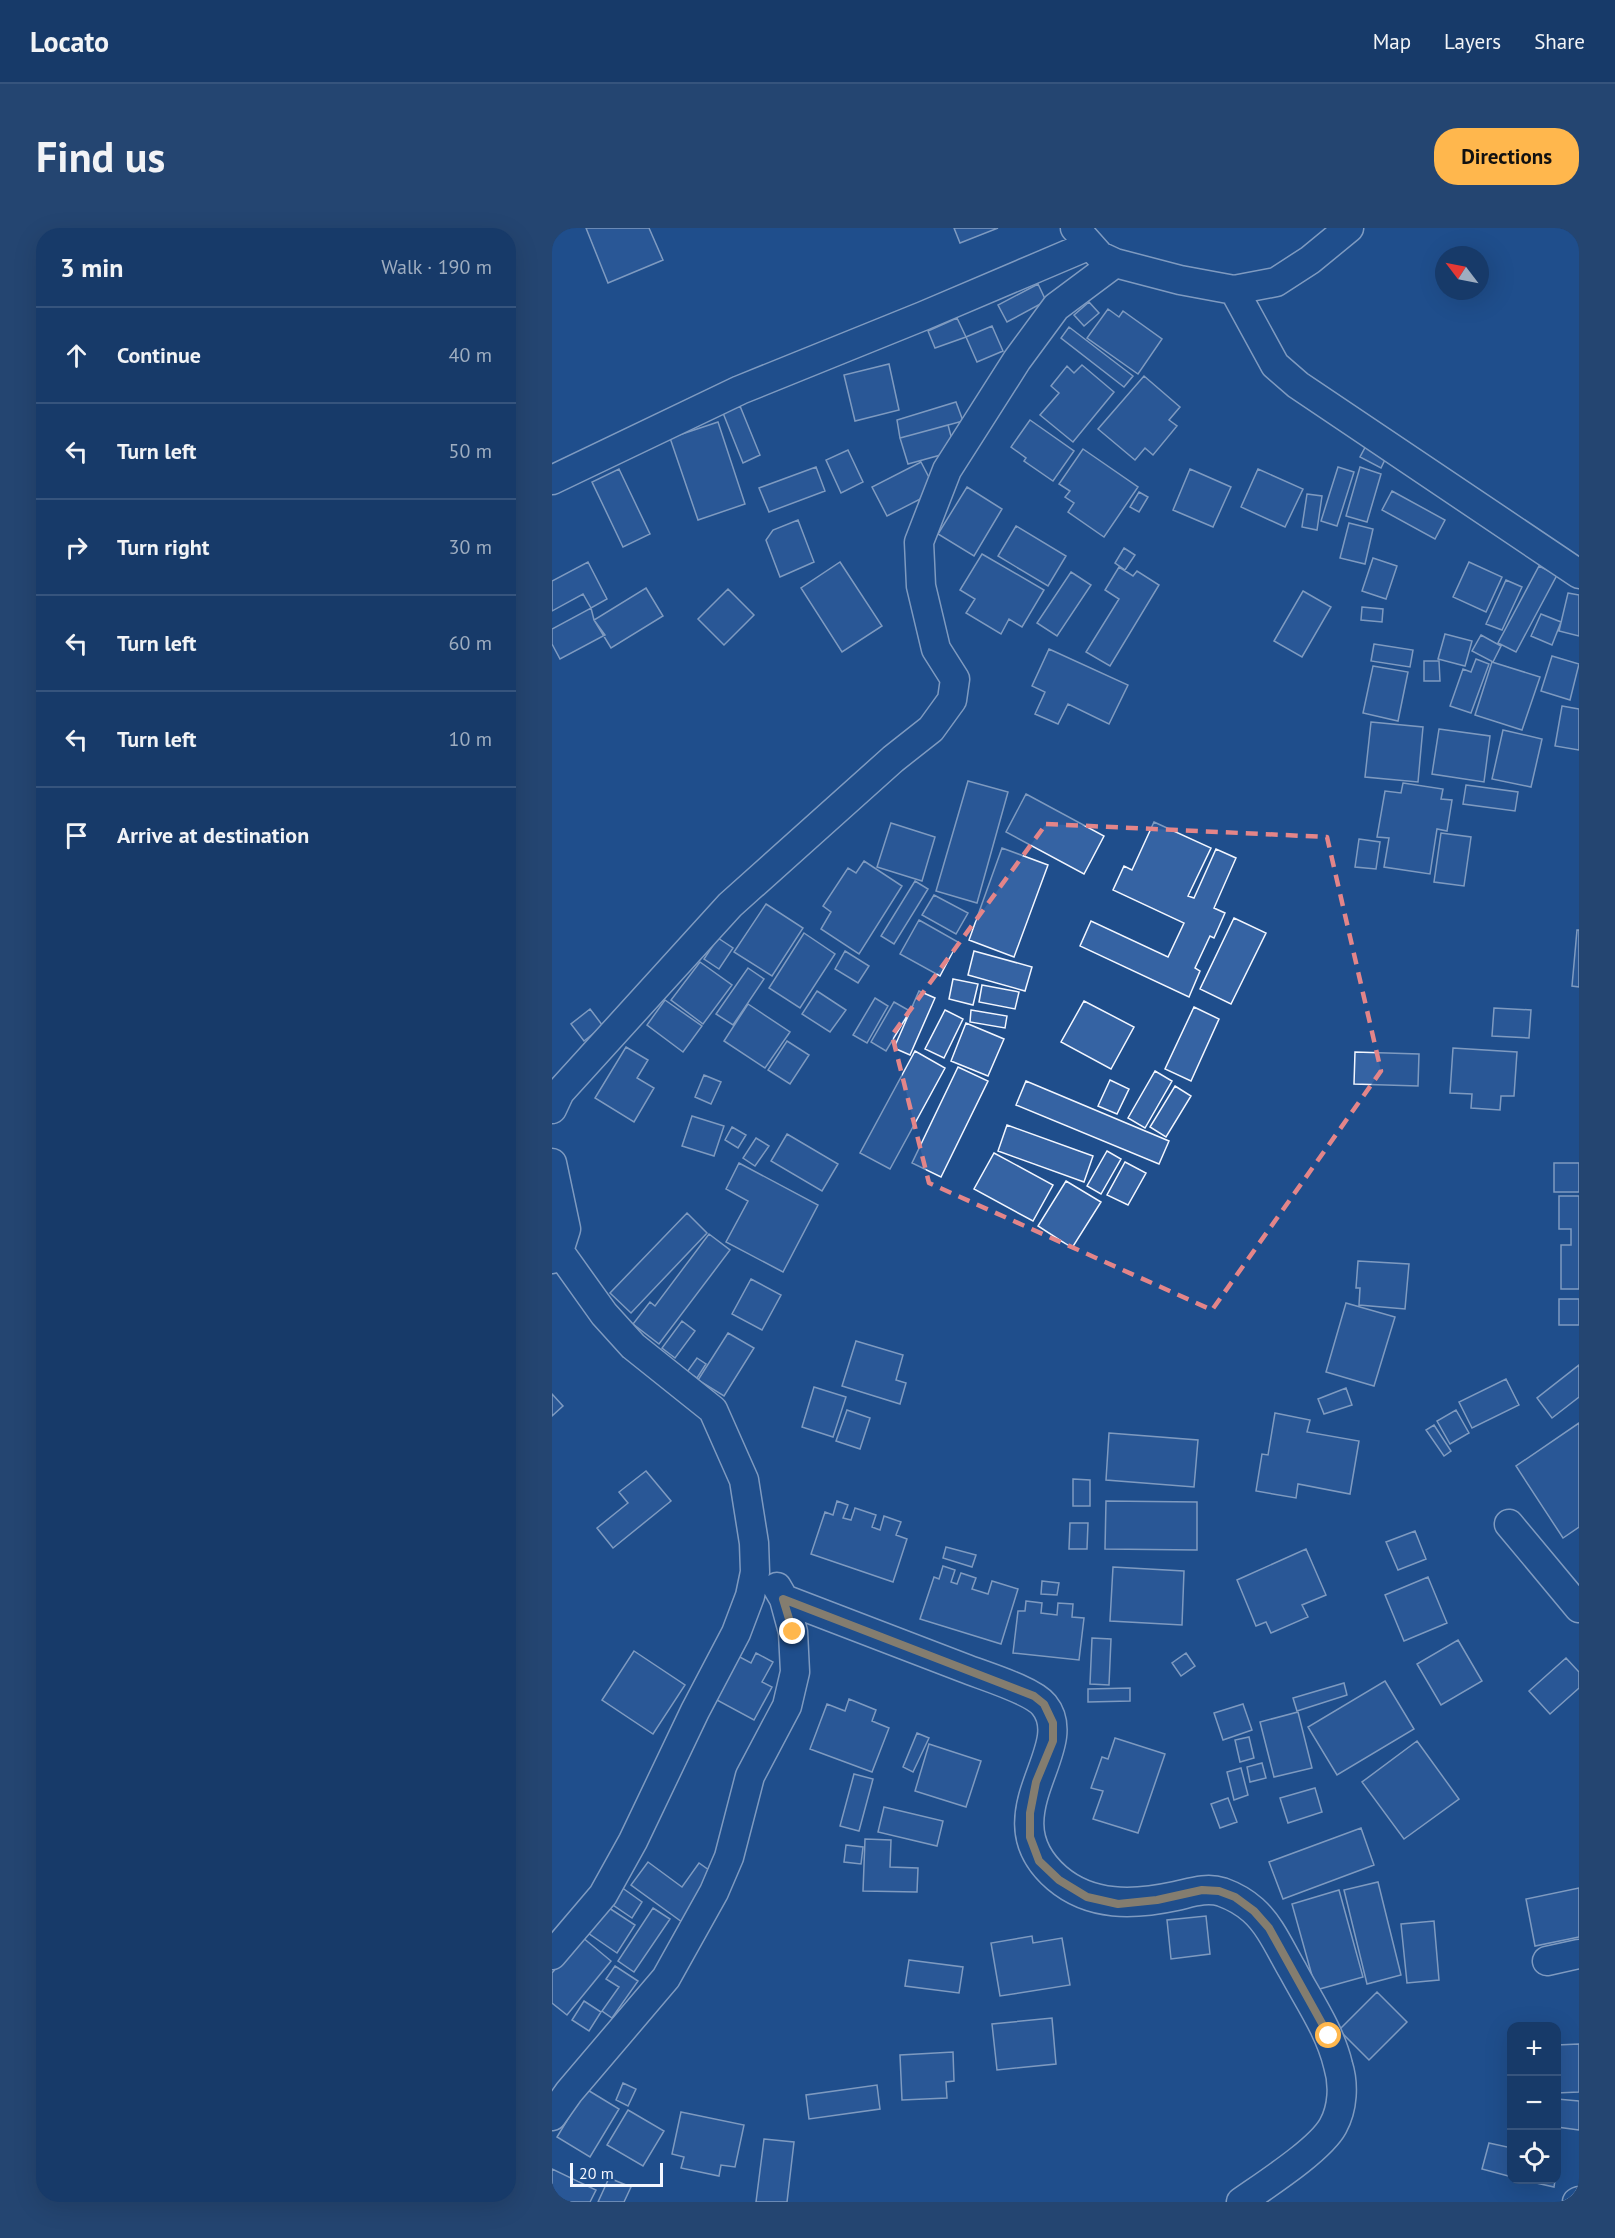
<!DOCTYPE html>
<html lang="en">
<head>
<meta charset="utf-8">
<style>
  :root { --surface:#173a69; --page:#244571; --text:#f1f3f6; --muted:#9eadc0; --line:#36547d; --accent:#ffb74d }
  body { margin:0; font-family:"PT Sans",sans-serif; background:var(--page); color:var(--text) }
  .controls { position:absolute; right:18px; bottom:18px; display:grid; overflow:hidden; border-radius:12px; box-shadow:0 6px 24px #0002 }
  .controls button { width:54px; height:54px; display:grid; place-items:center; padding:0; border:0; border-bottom:2px solid var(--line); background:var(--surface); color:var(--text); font:30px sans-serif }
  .compass { position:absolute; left:883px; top:18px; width:54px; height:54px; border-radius:50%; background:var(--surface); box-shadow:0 6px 24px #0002; rotate:302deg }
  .scale { position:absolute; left:18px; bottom:15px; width:93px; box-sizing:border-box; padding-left:6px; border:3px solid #f2f6ff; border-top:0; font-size:16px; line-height:21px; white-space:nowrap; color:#f2f6ff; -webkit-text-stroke:4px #1f4e8c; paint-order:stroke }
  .stop { position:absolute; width:18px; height:18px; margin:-14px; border:4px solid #ffb74d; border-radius:50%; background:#fff }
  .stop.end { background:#ffb74d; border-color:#fff; box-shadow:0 2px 6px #0008 }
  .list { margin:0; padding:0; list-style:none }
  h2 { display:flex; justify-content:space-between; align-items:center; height:78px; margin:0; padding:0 24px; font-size:26px }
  h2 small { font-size:20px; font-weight:400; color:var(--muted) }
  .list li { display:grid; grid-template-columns:39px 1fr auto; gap:18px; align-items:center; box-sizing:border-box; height:96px; padding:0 24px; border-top:2px solid var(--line) }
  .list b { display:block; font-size:22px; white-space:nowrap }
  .list em { font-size:20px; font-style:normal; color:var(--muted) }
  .icon { flex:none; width:33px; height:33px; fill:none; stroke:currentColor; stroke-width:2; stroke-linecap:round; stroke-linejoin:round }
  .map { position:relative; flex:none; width:1027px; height:1974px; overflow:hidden; border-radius:24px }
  header { display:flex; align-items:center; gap:36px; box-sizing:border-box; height:84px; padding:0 30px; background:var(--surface); border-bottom:2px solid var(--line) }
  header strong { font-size:28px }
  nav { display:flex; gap:33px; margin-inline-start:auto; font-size:21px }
  .intro { display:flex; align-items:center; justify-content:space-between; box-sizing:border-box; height:144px; padding:0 36px }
  h1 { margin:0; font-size:42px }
  .button { padding:15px 27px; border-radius:24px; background:var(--accent); color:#111; font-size:21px; font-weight:700 }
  main { display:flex; gap:36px; padding:0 36px }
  aside { flex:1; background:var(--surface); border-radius:24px; box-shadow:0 6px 24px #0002 }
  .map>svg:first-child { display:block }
</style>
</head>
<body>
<header>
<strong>Locato</strong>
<nav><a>Map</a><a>Layers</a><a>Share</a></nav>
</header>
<div class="intro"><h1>Find us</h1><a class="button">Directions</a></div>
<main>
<aside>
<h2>3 min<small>Walk · 190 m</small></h2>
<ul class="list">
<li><svg class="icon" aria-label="ahead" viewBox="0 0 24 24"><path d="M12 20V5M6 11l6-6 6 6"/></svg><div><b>Continue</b></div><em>40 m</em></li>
<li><svg class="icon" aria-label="left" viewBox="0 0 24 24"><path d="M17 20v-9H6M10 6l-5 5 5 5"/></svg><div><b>Turn left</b></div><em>50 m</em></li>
<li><svg class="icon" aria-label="right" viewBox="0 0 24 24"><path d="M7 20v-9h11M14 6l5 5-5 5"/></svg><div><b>Turn right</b></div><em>30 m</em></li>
<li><svg class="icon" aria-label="left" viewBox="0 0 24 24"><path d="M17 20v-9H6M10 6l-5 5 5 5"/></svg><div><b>Turn left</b></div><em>60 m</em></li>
<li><svg class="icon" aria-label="left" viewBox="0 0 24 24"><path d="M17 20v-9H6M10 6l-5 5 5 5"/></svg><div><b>Turn left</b></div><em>10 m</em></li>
<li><svg class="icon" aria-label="arrive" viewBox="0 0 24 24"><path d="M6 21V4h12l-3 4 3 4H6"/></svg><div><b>Arrive at destination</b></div></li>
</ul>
</aside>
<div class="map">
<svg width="1027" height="1974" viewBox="0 0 1027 1974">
  <rect width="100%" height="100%" fill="#1f4e8c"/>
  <path fill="#3563a3" stroke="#f2f6ff" stroke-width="1.5" d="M34,0H97L111,32L56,55Z
    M402,0H446L408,15Z
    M486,56L494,73L455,94L446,77Z
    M537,74L547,85L532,98L522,87Z
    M556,81L567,89L571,83L610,111L586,146L535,110Z
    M405,90L414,109L383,120L376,103Z
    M440,98L451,123L425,134L414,109Z
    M517,99L581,148L572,159L509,110Z
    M337,136L347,182L303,193L292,147Z
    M530,137L562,164L521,214L488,187L507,165L499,158L515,138L522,145Z
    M592,148L628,179L617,192L625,198L601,227L593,220L583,232L546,201Z
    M404,174L411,193L348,210L345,192Z
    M188,178L208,227L191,235L171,185Z
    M478,192L522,223L501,253L472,233L474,230L459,219Z
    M166,194L193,276L146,292L118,210Z
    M396,197L403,223L356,236L348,210Z
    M817,212L837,223L829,240L808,229Z
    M531,221L586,259L552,309L516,284L522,275L513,269L518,263L507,256Z
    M296,222L311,254L289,265L274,232Z
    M369,234L384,263L335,288L320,259Z
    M264,239L273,263L217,284L207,260Z
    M786,239L802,244L785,298L769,293Z
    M808,239L829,246L815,294L794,288Z
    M67,241L98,306L71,319L40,254Z
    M638,241L679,259L661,299L621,282Z
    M706,241L751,261L733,299L689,279Z
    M415,259L450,281L422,328L386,306Z
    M840,263L893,292L883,311L830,282Z
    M587,264L596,269L587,284L578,279Z
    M755,266L770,268L765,302L750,299Z
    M246,292L262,334L228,349L214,312L221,302Z
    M797,295L821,301L813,336L788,330Z
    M464,298L514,328L496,358L446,328Z
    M572,320L583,327L573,342L563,335Z
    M430,326L492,362L470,399L457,391L449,406L414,385L423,371L408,362Z
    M821,330L845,338L834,371L810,363Z
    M36,334L55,371L39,380L31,366L0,383V353Z
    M288,334L330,398L290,424L249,360Z
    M917,334L950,349L934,384L901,369Z
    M987,338L1005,347L964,424L946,415Z
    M567,339L581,348L585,343L607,357L558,438L534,424L567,371L553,362Z
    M519,344L539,357L505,408L485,395Z
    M954,352L970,359L950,402L934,396Z
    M94,360L111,388L59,420L42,392Z
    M176,361L202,387L172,417L146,391Z
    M751,363L779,379L750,429L722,413Z
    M1016,365L1027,367V408L1007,403Z
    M810,379L831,381L830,394L809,392Z
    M39,380L42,392L53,407L8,431L0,416V401Z
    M989,386L1009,394L1000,417L979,408Z
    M893,406L920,413L913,438L886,431Z
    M929,407L949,418L941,434L920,423Z
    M822,416L861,422L858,439L819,433Z
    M497,421L576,457L557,496L516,476L506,496L483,486L493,464L480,458Z
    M1000,428L1027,436L1018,472L989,463Z
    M924,431L937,436L919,485L898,478L911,441L919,444Z
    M872,433H887L888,453H872Z
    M940,434L988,449L970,502L923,487Z
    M821,438L856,444L846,493L811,485Z
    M1010,478L1027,481V522L1003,518Z
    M819,494L871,499L866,554L813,549Z
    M887,501L938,508L932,554L880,546Z
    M951,502L990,511L979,559L940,551Z
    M416,553L456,564L425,675L384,663Z
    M851,555L891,561L889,571L900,572L895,603L885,601L878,646L832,639L837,610L825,609L833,563L849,565Z
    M914,557L966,564L963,583L911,576Z
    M474,566L552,608L532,646L454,604Z
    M602,594L659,620L636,668L642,670L664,621L684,630L662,680L673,685L662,710L658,708L643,740L648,743L637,769L528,718L539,693L616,729L632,695L561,662L572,638L580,642Z
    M339,595L383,609L370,653L325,639Z
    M889,605L919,609L912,658L882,654Z
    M807,611L828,614L824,641L803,639Z
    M450,620L496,637L462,729L417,712Z
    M312,633L350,658L307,726L269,701L279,684L271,678L296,640L304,645Z
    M363,653L376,661L342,716L329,708Z
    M382,667L416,685L404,706L370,687Z
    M214,676L251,700L220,748L182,724Z
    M682,690L714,705L679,776L648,761Z
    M367,692L406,714L388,748L348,726Z
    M1025,702H1027V759L1020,758Z
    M252,705L283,726L248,780L217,760Z
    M166,710L181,720L167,741L152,731Z
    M293,723L317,738L306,755L283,741Z
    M422,723L480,739L473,763L416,747Z
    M148,734L180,757L151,796L119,772Z
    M196,740L212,751L181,797L164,786Z
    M401,751L426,756L421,777L397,771Z
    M430,757L467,764L463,781L427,774Z
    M265,763L294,782L278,804L250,786Z
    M367,763L383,770L358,827L342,820Z
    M323,770L336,778L315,815L301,807Z
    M113,772L150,798L131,824L95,797Z
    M532,773L582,799L559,841L509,814Z
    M342,774L358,783L334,823L319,814Z
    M196,776L238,804L213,840L172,813Z
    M642,779L667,791L639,853L613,841Z
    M942,780L979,782L977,810L940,808Z
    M38,781L51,798L32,813L19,796Z
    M393,782L411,791L392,830L373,821Z
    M419,782L455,788L453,800L418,794Z
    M414,795L452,811L436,848L399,833Z
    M235,813L257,827L238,856L216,842Z
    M74,819L96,832L85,850L102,860L82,894L43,870Z
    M901,820L965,824L962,868H949L948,882L919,880L920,866L898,865Z
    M363,823L393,840L338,941L308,925Z
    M803,824L867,826L866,858L802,856Z
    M406,839L436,853L389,949L360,935Z
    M603,843L620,853L593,900L576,890Z
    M152,847L169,854L159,876L143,869Z
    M558,852L577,861L565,886L546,878Z
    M474,853L617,913L607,936L464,877Z
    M623,858L639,868L614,909L598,899Z
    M140,888L172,898L162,928L130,918Z
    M455,897L541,928L532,954L446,923Z
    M180,899L194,907L186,920L173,912Z
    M235,906L286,936L270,963L219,933Z
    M204,910L217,918L203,938L191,930Z
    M555,923L569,931L549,966L535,958Z
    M442,925L501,957L481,993L422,961Z
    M573,934L594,945L576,977L555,967Z
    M187,935L266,977L231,1044L174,1014L196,973L174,961Z
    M1002,935H1027V964H1002Z
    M514,953L549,974L520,1020L486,998Z
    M1007,968H1027V1061H1009V1017H1019V1001H1007Z
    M135,985L155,1005L79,1085L58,1065Z
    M157,1006L178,1022L107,1116L81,1096L98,1074L103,1078Z
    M806,1033L857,1036L853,1081L807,1077L808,1060H804Z
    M199,1051L229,1067L210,1102L180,1086Z
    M1007,1071H1027V1097H1007Z
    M794,1075L843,1089L822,1158L774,1144Z
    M130,1093L143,1103L123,1130L110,1120Z
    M176,1105L202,1120L172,1168L146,1152Z
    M304,1113L351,1127L344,1152L354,1155L348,1176L290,1158Z
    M145,1130L154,1136L145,1150L135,1144Z
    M1027,1137V1169L1000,1190L985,1170Z
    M954,1151L967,1177L920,1200L907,1174Z
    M262,1159L294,1169L281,1209L250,1199Z
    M794,1160L800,1177L772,1186L766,1171Z
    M0,1166L11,1178L0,1188Z
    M295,1182L318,1190L308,1221L284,1213Z
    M904,1182L917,1205L898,1216L885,1193Z
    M723,1185L758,1192L755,1204L807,1213L798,1266L746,1256L744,1270L704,1263L710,1226L716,1227Z
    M1027,1195V1299L1011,1310L964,1238Z
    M882,1197L899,1223L892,1228L874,1202Z
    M557,1205L646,1212L642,1259L554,1252Z
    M94,1243L119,1273L61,1320L45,1300L76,1275L67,1264Z
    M521,1251L538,1252V1278H521Z
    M285,1273L296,1277L291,1290L299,1292L303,1280L324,1287L320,1299L328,1302L332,1288L349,1294L344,1307L355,1311L341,1354L259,1326L273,1284L281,1287Z
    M554,1273L645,1274V1322L553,1321Z
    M518,1295H536L535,1321H517Z
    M863,1303L874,1331L846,1342L834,1314Z
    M394,1319L424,1327L420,1339L391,1330Z
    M754,1321L774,1367L750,1377L756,1389L719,1405L714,1394L704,1398L685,1352Z
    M391,1338L403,1342L399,1354L405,1356L409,1345L424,1350L420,1361L436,1366L440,1353L466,1361L449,1416L368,1391L382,1349L387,1351Z
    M561,1339L632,1343L630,1397L558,1393Z
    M876,1349L895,1395L852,1413L833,1367Z
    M490,1353L507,1355L505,1367L489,1366Z
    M474,1373L490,1375L489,1385L505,1387L506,1375L521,1376L520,1389L532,1390L527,1432L461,1425L466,1383H473Z
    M540,1410L559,1411L557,1457L538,1456Z
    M906,1412L930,1453L889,1477L865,1436Z
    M82,1423L133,1457L101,1506L50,1472Z
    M204,1425L221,1434L210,1454L220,1459L202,1492L163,1471L186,1428L199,1435Z
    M634,1425L643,1438L629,1448L620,1435Z
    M1014,1430L1027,1444V1460L998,1486L977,1463Z
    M833,1453L862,1501L785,1547L756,1499Z
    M792,1455L795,1467L745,1483L741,1470Z
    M578,1460V1473L536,1474V1461Z
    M297,1471L324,1482L320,1493L337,1500L320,1544L258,1521L275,1476L293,1483Z
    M691,1476L700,1502L671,1512L662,1485Z
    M746,1484L760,1540L722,1549L708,1494Z
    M365,1505L377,1510L361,1544L351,1539Z
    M697,1509L702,1530L688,1534L683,1512Z
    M563,1510L613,1526L586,1605L541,1591L551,1563L539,1560L550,1529L556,1531Z
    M865,1513L907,1571L852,1611L810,1554Z
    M377,1516L429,1533L414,1579L363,1563Z
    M710,1535L714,1550L698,1554L695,1539Z
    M689,1540L696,1567L682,1572L675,1544Z
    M302,1546L321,1551L307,1603L288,1598Z
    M763,1560L770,1584L736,1595L728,1570Z
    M676,1570L685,1594L668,1600L659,1576Z
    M332,1579L391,1593L385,1618L326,1604Z
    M809,1600L822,1637L731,1671L717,1634Z
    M313,1611L339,1612L338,1639L366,1640L365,1664L311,1663Z
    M294,1617L311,1619L309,1636L292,1634Z
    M96,1634L130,1659L147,1635L164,1647L130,1694L79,1657Z
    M826,1654L849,1747L815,1756L792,1662Z
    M69,1659L90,1674L80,1690L58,1675Z
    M1027,1660V1709L983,1718L974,1671Z
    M787,1662L811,1749L764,1762L740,1676Z
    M54,1678L83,1697L65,1725L36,1705Z
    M101,1680L118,1691L82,1744L66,1733Z
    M654,1688L658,1726L619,1731L615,1692Z
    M882,1693L887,1752L855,1755L849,1696Z
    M480,1708L481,1715L510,1710L518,1757L448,1768L439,1715Z
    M30,1709L59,1733L15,1787L0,1775V1745Z
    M357,1732L411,1739L407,1765L353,1758Z
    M63,1738L86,1753L60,1790L50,1783L67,1759L54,1751Z
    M825,1764L855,1794L817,1832L787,1802Z
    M32,1773L49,1784L37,1803L20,1792Z
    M500,1790L504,1836L445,1842L440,1796Z
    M1027,1816V1864L1005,1865V1817Z
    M401,1824L402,1853L394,1854L395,1870L350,1872L348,1827Z
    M71,1855L84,1861L76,1878L64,1872Z
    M325,1857L328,1881L257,1891L254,1867Z
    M34,1861L67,1881L38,1929L5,1909Z
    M1005,1871L1027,1873V1902L1005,1899Z
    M76,1882L112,1903L91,1938L55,1917Z
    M129,1884L192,1897L183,1939L169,1937L167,1948L129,1940L132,1929L120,1926Z
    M212,1911L242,1914L235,1974H204Z
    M937,1915L960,1920V1949L930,1941Z
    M0,1941L44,1962L38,1974H0Z
    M57,1950L79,1959L72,1974H46Z
    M971,1952H1003L1002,1959Z"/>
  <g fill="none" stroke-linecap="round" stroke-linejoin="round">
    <g stroke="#f2f6ff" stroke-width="31">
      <path id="street" d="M523,0L548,28L563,35L628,52L682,62L724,54L758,32L797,0
        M682,62L723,137L746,157L1027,346
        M0,252L188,162L371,88L538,17
        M0,881L8,864L178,677L341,531L379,501L400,472L403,451L384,421L369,358L367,314L395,242L465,132L504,79L563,35
        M0,935L14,1001L7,1023L0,1031
        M957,1296L1027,1380
        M232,1371C292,1394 352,1417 412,1440C432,1448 480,1462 492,1477C528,1521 433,1588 505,1650C539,1679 582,1677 624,1668C638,1665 654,1659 670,1664C681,1668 692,1674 701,1682C719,1698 729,1723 741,1743C757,1773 778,1803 786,1837C792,1856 791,1880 781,1898C768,1922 713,1957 689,1974
        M0,1727L51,1667L81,1613L143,1483L184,1405L198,1368L203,1344L202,1315L192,1252L161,1182L81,1118L52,1086L7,1023
        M995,1733L1027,1726
        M0,1888L17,1864L114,1750L162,1664L177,1629L198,1548L235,1478L243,1444L241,1404L232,1371L225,1359
        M1025,1974L1027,1973"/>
    </g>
    <use href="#street" stroke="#1f4e8c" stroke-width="28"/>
  </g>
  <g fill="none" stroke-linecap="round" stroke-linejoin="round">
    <path stroke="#ffb74d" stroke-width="8" d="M241,1404L231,1371L482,1468L492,1476L501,1495V1513L484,1554L478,1585V1609L487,1633L507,1652L535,1669L566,1676L605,1672L650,1662L667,1663L683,1669L702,1683L717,1700L777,1808"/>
  </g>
  <path d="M0 0H1027V1974H0ZM494,596L775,609L829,843L660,1082L377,955L340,807Z" fill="#1f4e8c" fill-opacity=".55" fill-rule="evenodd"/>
  <path fill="none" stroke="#e38589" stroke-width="4.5" stroke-dasharray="12 8" stroke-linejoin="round" d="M494,596L775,609L829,843L660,1082L377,955L340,807Z"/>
</svg>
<div class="controls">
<button>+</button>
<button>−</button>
<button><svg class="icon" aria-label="locate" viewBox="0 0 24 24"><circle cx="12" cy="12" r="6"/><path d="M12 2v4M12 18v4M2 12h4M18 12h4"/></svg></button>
</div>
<svg class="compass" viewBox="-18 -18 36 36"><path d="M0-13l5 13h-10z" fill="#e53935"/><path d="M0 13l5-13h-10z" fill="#9eadc0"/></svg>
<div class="scale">20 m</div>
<div class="stop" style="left:777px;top:1808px"></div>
<div class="stop end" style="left:241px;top:1404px"></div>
</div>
</main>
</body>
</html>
